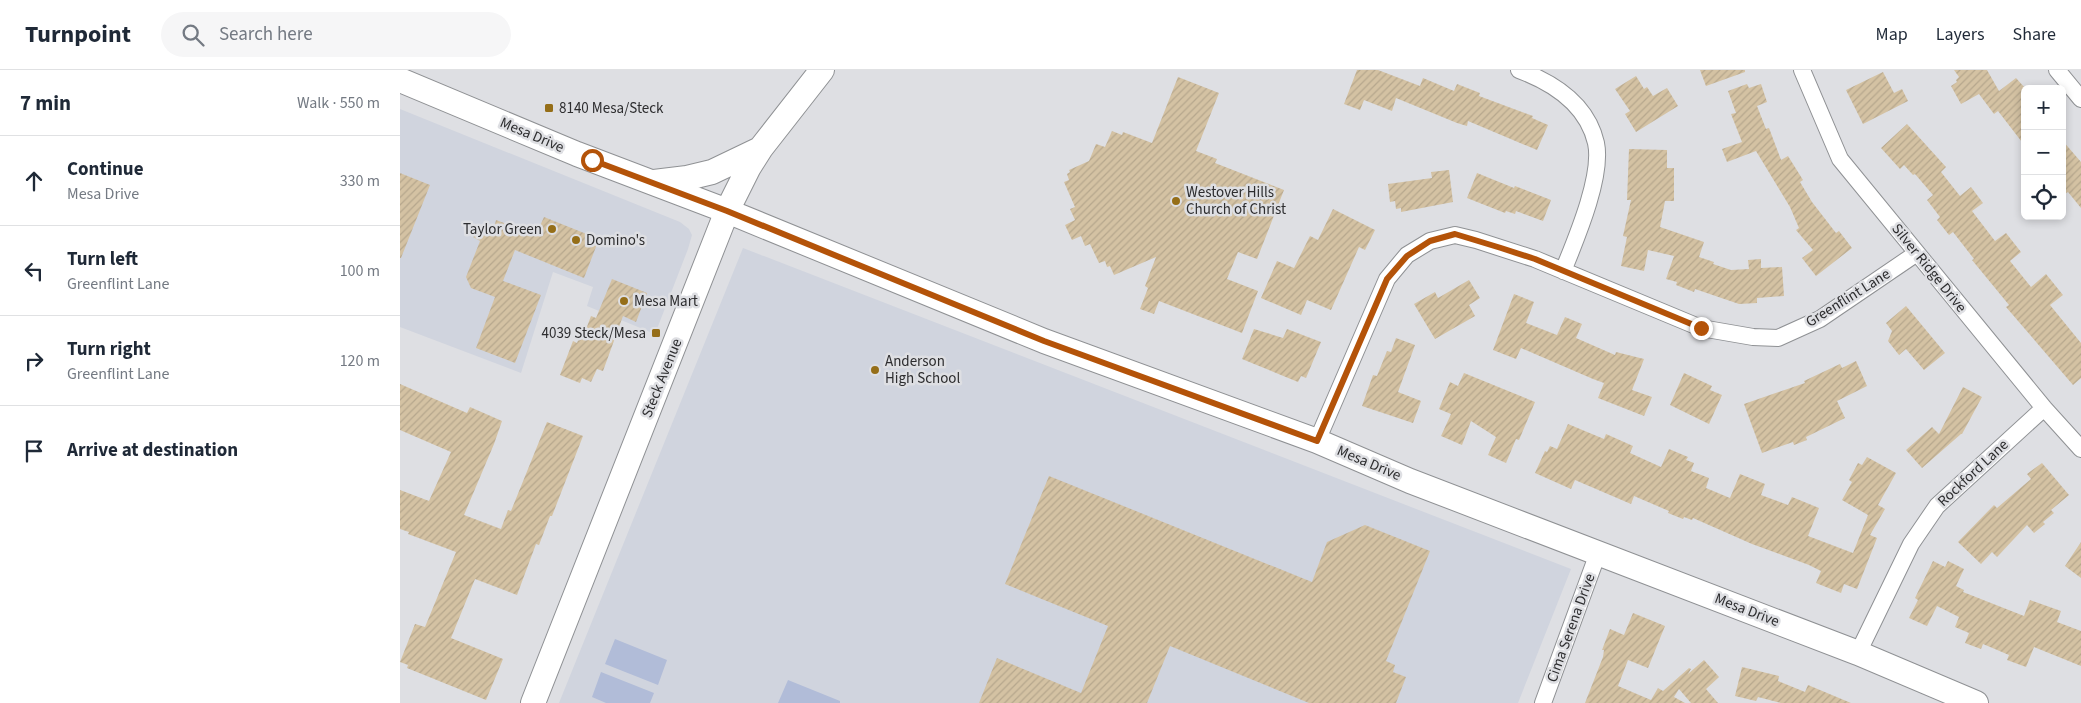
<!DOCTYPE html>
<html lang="en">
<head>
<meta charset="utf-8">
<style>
  :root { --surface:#fff; --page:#f6f6f7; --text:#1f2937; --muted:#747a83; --line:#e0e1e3 }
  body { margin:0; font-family:"Source Sans 3",sans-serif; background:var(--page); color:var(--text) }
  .controls { position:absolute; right:15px; top:15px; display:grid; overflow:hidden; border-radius:8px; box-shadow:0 2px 8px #0003 }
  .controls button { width:45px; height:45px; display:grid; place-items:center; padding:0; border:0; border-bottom:1px solid var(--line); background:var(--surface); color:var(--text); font:25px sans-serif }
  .stop { position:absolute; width:15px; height:15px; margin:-11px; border:4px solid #b45309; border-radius:50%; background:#fff }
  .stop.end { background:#b45309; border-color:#fff; box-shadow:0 1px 5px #0008 }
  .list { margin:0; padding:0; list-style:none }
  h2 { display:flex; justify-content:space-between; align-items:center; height:65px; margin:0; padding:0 20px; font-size:21px }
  h2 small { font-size:16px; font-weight:400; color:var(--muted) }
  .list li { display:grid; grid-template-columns:32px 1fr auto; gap:15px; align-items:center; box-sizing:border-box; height:90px; padding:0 20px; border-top:1px solid var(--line) }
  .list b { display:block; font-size:19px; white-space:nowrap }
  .list p { margin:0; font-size:16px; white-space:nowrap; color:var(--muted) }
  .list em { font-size:16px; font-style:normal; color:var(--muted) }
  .icon { flex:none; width:28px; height:28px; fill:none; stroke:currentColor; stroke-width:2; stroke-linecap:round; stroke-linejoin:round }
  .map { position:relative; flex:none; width:1681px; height:633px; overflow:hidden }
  header { display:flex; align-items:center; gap:30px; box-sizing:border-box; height:70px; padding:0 25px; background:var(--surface); border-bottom:1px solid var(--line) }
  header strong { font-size:24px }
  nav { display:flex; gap:28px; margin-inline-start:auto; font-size:18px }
  .search { width:350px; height:45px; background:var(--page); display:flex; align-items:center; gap:12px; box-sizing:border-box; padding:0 18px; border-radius:28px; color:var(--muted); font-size:19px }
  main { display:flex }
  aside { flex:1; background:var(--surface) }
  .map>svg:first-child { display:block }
</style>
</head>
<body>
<header>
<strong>Turnpoint</strong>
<div class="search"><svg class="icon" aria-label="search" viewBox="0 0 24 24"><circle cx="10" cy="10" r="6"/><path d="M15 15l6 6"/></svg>Search here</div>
<nav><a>Map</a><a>Layers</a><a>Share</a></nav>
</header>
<main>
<aside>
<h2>7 min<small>Walk · 550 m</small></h2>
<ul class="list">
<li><svg class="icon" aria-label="ahead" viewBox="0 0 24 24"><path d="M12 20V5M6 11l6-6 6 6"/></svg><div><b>Continue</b><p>Mesa Drive</p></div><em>330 m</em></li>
<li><svg class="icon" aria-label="left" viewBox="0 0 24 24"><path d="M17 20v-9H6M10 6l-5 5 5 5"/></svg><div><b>Turn left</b><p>Greenflint Lane</p></div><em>100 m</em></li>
<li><svg class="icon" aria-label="right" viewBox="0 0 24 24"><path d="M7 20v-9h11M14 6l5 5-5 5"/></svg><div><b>Turn right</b><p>Greenflint Lane</p></div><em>120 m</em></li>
<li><svg class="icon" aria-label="arrive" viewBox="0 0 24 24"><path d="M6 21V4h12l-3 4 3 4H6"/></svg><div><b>Arrive at destination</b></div></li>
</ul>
</aside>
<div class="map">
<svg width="1681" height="633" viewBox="0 0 1681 633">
  <defs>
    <pattern id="building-hatch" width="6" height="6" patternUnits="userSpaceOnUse" patternTransform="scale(1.25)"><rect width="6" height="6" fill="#d4c2a3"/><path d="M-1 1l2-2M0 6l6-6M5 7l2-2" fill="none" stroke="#b6a78d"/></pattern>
  </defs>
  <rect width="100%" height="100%" fill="#dedfe3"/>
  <path fill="#d0d4de" d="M0,39L280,152L289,159L292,165L288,179L255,264L187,236L193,217L153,202L121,303L0,257Z
    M343,178L1171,499L1118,633H159Z"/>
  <path fill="#b1bcd8" d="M215,569L267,590L258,615L205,594Z
    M201,602L254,623L250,633H206L192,627Z
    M388,610L440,631V633H378Z"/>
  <path fill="url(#building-hatch)" d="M957,0H978L1020,16L1023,8L1054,21L1057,14L1080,23L1079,26L1133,46L1132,48L1148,55L1137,80L1068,51L1067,56L1057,53L996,28L992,41L964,30L960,40L944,34Z
    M1300,0H1345V2L1306,16Z
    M1554,0H1587L1599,21L1616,8L1625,18V76L1598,41L1594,44L1579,24L1561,34L1551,16L1557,12L1556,10L1559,7Z
    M1483,2L1494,23L1502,19L1508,31L1463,54L1446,20Z
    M1236,6L1244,19L1247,17L1253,26L1267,18L1278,36L1236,62L1225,44L1230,41L1215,19Z
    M778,7L819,23L796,81L817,89L815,93L884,120L857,189L838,182L827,209L858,221L842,263L759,231L754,244L740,239L748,218L745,216L756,187L714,205L710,196L707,197L705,191L699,193L690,174L685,176L681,166L672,170L665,155L675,150L670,139L675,137L664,112L669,110L667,104L670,102L669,100L689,91L696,74L705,77L712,61L722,65L723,62L752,73Z
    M1347,14L1349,18L1361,14L1367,32L1357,36L1366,59L1369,58L1381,90L1388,86L1403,110L1400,112L1412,132L1436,163L1439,161L1452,178L1416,206L1402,188L1413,180L1396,160L1399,158L1390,137L1356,81L1327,92L1322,79L1342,72L1331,44L1336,43L1328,21Z
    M1507,54L1546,97L1541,102L1560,126L1571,117L1583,133L1572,141L1595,171L1606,163L1621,182L1610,191L1631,217L1646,204L1663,225L1650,235L1681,273V308L1673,315L1606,237L1609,235L1572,190L1574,189L1553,162L1549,165L1537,150L1540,147L1527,130L1533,125L1515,104L1513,105L1504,95L1500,99L1481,78Z
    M1662,70L1681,92V138L1668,122L1662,126Z
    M1229,79L1267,80V98H1274V131H1265L1260,157L1304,172L1299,187L1314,192L1313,194L1331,200L1349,199L1348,190L1361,189V198L1382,197L1384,226L1357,228V233L1339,234L1295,219L1294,222L1276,215L1277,212L1266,209L1274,186L1248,180L1244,201L1221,196L1227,167L1223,166L1231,130H1227Z
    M1049,100L1053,132L1001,142V138L996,139L995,131L990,132L988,114L1032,108L1031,102Z
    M0,103L30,115L1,188H0Z
    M1077,103L1114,118L1115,116L1151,130L1143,151L1116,141L1115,144L1106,141L1105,143L1067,128Z
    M933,139L975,160L965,180L959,177L931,240L907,230L901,245L861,228L877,191L894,198L910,166L918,170Z
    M144,147L199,169L184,208L115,180L103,211L141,225L115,293L76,278L95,227L71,218L66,207L80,171L73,167L95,154L96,150L136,165Z
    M212,209L247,223L236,252L223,246L203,301L197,299L191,312L182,308L180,313L160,305L173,271L177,273L182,260L185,262L191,246L196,248Z
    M1069,210L1080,228L1069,235L1075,246L1035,269L1014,234L1035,222L1038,228Z
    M1114,224L1134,232L1126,253L1157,265L1165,247L1182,254L1176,268L1215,285L1216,282L1244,289L1232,320L1252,327L1244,346L1198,328L1204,313L1193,309L1121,278L1116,289L1093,280Z
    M1506,236L1545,283L1524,300L1506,279L1499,285L1488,271L1492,261L1486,253Z
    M854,259L883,268L887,259L921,272L906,308L901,306L898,312L842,289Z
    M996,268L1015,275L998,322L1021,331L1013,353L962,336L973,305L977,306L987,281L991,282Z
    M1456,291L1467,316L1437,331L1445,348L1406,367L1407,370L1394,375L1393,372L1362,383L1344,334L1405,313L1404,311L1440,294L1442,298Z
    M1064,303L1135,332L1119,370L1116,369L1106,393L1088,385L1096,367L1071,351L1062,375L1041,366L1051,344L1039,339L1050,312L1058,316Z
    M1284,303L1312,316L1310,320L1322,325L1309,354L1270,335Z
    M0,314L67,343L70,337L102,351L94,374L64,445L101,459L108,440L111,441L147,352L183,366L152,446H150L139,475L136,474L117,525L75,509L51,568L103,589L86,630L7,598L8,595L0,592L15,554L25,557L56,482L8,464L9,462L0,459V420L29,431L51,382L0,360Z
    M1563,317L1582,327L1562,364H1561L1522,398L1506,380L1532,357L1539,364Z
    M1168,354L1204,369L1206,364L1233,376L1230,383L1261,397L1269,379L1288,387L1286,390L1294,393L1291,401L1309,408L1306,418L1330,428L1340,404L1365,414L1361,425L1388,435L1392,427L1419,438L1408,466L1453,483L1468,445L1442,430L1452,412L1449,410L1458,393L1462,395L1467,387L1496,403L1478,435L1485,439L1470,465L1477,468L1457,519L1444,514L1441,523L1416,513L1421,501L1409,495L1352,474L1293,448L1292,450L1284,447L1283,449L1268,443L1269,441L1234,426L1231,434L1175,410L1171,419L1135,403L1145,381L1147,382L1150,376L1157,379Z
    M1642,393L1669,425L1651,440L1654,443L1643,452L1645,454L1634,463L1627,455L1597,487L1592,482L1581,494L1558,472L1594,435L1597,438L1631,409L1627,404Z
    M649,406L912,512L927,472L965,455L1030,481L986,591L995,595L993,602L1006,607L996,633H909L770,576L747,633H579L597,588L681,623L708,556L605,514Z
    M1681,472V508L1665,496Z
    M1533,491L1545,497L1548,491L1564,499L1556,516L1564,520L1563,522L1624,546L1630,530L1661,541L1657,552L1681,561V596L1634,577L1626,597L1607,590L1609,585L1583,574L1581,579L1565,573L1569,563L1555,557L1559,547L1537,536L1527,556L1509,548L1518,530L1515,528Z
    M1233,543L1265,556L1248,598L1228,590L1218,616L1251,630L1258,618L1263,621L1289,598L1291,599L1288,604L1304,590L1319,607L1306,619L1318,633H1291L1279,619L1274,627L1285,633H1185L1203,587L1204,580H1202L1210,559L1224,565Z
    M1342,597L1379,606L1378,611L1405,622L1408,615L1451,633H1381L1358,627L1356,631L1335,626Z"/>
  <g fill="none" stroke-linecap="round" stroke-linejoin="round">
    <g stroke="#8f9194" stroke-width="18">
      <path id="street" d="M1119,0C1154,13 1187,34 1196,73C1203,106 1176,169 1163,201
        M1402,0L1440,89L1644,338L1681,379
        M1657,0L1681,29
        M917,371L987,209L1007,185L1030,171L1055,165L1076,170L1135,189L1301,258L1353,267L1378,268L1420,249L1517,183
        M1458,583L1511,474L1537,436L1644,338
        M1143,633L1198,483"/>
    </g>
    <g stroke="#8f9194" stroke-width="26">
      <path id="secondary" d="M0,10L177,84L327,141L644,271L917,371L1010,411L1458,583L1576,633
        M254,112L287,108L312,102L360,79
        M133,633L327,141L349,97L361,78L422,0"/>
    </g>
    <use href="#street" stroke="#fff" stroke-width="16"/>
    <use href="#secondary" stroke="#fff" stroke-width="24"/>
  </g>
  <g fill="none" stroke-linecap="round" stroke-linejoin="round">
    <path stroke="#b45309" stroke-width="6" d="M192,90L327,141L644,271L917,371L987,209L1007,186L1030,171L1055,164L1101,178L1135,189L1301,258"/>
  </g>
  <g fill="#956e18" stroke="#dedfe3" stroke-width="2">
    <rect x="144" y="33" width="10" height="10" rx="2.5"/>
    <circle cx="776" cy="131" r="5"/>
    <circle cx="152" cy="159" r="5"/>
    <circle cx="176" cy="170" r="5"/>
    <circle cx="224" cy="231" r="5"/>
    <rect x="251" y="258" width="10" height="10" rx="2.5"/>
    <circle cx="475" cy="300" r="5"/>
  </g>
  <g text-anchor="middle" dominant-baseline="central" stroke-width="5" stroke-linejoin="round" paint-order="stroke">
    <g font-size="15" fill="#2d2d2f" stroke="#dedfe3" text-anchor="start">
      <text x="159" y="38">8140 Mesa/Steck</text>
      <text x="786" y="122">Westover Hills<tspan x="786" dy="17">Church of Christ</tspan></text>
      <text x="142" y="159" text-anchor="end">Taylor Green</text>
      <text x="186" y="170">Domino's</text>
      <text x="234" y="231">Mesa Mart</text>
      <text x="246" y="263" text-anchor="end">4039 Steck/Mesa</text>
      <text x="485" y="291">Anderson<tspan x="485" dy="17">High School</tspan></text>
    </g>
    <g font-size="15" fill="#2d2d2f" stroke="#dedfe3">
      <text transform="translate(132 65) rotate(23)">Mesa Drive</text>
      <text transform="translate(1529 198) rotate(51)">Silver Ridge Drive</text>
      <text transform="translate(1448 228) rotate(-32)">Greenflint Lane</text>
      <text transform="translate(262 308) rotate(-68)">Steck Avenue</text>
      <text transform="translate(969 393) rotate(23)">Mesa Drive</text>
      <text transform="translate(1573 403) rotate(-43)">Rockford Lane</text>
      <text transform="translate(1347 540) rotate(21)">Mesa Drive</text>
      <text transform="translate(1171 558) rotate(-70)">Cima Serena Drive</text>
    </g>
  </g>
</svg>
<div class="controls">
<button>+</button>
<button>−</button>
<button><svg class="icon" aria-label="locate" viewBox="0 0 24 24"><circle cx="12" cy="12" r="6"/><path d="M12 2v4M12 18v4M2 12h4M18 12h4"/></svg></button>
</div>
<div class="stop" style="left:192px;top:90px"></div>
<div class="stop end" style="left:1301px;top:258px"></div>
</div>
</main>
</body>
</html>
